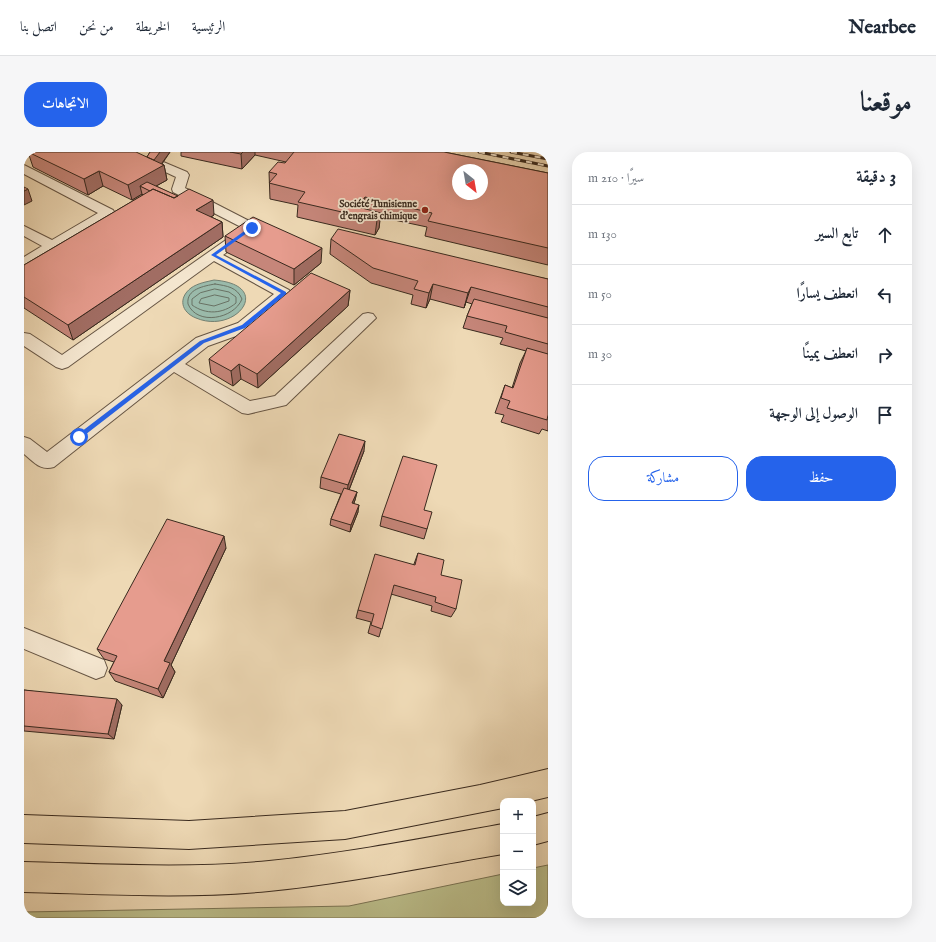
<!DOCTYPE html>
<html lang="ar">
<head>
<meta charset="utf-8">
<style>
  :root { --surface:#fff; --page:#f6f6f7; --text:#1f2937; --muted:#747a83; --line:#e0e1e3; --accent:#2563eb }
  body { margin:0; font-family:"IM FELL English",Amiri,serif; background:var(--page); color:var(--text); direction:rtl }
  .controls { position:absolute; right:12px; bottom:12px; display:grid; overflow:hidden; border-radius:8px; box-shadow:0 4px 16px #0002 }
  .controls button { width:36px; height:36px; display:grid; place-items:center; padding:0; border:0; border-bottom:1px solid var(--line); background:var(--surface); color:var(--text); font:20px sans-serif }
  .compass { position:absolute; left:428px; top:12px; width:36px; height:36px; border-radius:50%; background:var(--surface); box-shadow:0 4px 16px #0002; rotate:149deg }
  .stop { position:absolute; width:12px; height:12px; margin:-9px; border:3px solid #2563eb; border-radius:50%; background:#fff }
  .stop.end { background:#2563eb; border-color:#fff; box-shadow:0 1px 4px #0008 }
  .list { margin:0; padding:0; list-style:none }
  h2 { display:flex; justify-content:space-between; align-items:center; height:52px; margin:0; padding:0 16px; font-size:17px }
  h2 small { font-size:13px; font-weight:400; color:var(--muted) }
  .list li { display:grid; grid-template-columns:26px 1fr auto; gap:12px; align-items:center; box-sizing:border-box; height:60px; padding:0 16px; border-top:1px solid var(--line) }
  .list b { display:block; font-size:15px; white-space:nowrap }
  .list em { font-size:13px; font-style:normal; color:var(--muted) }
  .actions { display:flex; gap:8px; padding:12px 16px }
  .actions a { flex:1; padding:9px 0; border:1px solid var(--accent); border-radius:16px; text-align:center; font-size:14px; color:var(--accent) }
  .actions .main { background:var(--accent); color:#fff }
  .icon { flex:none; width:22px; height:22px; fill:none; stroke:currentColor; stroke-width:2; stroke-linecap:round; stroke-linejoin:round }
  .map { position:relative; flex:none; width:524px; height:766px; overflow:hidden; direction:ltr; border-radius:16px }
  header { display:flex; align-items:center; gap:24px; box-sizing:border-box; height:56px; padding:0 20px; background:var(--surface); border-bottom:1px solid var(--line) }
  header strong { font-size:19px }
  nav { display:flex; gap:22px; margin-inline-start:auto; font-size:14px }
  .intro { display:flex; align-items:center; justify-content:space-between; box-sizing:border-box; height:96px; padding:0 24px }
  h1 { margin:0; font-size:28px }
  .button { padding:10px 18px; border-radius:16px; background:var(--accent); color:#fff; font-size:14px; font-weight:700 }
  main { display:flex; gap:24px; padding:0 24px }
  aside { flex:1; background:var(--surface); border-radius:16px; box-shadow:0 4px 16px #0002 }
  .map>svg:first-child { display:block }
</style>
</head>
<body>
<header>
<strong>Nearbee</strong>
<nav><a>الرئيسية</a><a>الخريطة</a><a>من نحن</a><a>اتصل بنا</a></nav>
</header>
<div class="intro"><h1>موقعنا</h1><a class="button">الاتجاهات</a></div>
<main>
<aside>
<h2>3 دقيقة<small>سيرًا · 210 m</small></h2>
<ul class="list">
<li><svg class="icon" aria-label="ahead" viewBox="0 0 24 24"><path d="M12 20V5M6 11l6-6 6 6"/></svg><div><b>تابع السير</b></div><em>130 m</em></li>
<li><svg class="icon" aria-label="left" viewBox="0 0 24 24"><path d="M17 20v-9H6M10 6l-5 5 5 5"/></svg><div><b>انعطف يسارًا</b></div><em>50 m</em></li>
<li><svg class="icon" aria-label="right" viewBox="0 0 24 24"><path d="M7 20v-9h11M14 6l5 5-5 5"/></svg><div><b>انعطف يمينًا</b></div><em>30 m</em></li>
<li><svg class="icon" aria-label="arrive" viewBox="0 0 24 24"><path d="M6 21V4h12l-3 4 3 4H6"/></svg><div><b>الوصول إلى الوجهة</b></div></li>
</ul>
<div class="actions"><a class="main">حفظ</a><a>مشاركة</a></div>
</aside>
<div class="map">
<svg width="524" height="766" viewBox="0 0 524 766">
  <rect width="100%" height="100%" fill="#eed9b5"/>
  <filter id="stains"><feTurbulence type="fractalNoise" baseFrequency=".005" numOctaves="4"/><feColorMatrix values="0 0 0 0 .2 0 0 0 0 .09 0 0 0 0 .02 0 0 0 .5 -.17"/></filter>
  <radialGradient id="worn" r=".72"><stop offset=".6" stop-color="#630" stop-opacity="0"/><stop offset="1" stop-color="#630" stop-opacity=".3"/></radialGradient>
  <path fill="#bbbe8b" stroke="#7a7454" d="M524,713V766H0V760L325,754L479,722V751H509V716Z"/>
  <path fill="#9abaaa" stroke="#738072" d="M190,128C251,133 212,183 172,166C157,160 154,146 167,136C174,131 182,130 190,128Z"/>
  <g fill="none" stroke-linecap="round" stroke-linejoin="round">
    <path stroke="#697264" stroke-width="1" d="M191,132C203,134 213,135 218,147C210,167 173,174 164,152C162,137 180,134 191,132Z
      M191,137L205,140L212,145V151C199,162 182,163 168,153V147L176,141Z
      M191,143L205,146V149L190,154L175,151L177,147Z"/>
    <g stroke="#654" stroke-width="2">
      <path id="minor" d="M137,9L163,20L165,23L161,36L233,73L235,76L233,79L199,103L265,138L267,141L226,179L184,194L161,212L226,249L251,244L339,162L344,161L349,162L352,166L262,253L224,262L218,261L150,220L30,315C16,319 10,310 0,302V285L6,287L23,300L172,186L214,171L250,142L190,109L44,215L38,217L32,215L0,194V181L6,182L38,203L219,76L149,40L148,37L152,25L133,16L131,13L133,10Z
        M0,13L89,58L91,61L89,64L5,114L0,115V105L18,94L0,84V74L28,88L74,61L0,22Z
        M0,476L80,508L83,516L80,524L72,527L0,497Z"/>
    </g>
    <g stroke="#38291e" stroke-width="2">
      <path id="highway" d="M524,617V645L507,649H479V656L321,687L165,697L0,691V663L165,669L321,659L456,633Z
        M524,661V689L509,693V665Z
        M479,672V702C401,715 324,731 245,739C164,747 82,742 0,740V710C82,712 164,717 245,709C324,701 401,686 479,672Z"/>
    </g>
    <use href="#minor" fill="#f4e6cf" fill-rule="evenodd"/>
    <use href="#highway" fill="#eed9b5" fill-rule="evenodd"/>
    <g stroke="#38291e" stroke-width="3">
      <path id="rail" d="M455,0L524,14
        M487,0L524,7"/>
    </g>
    <use href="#rail" stroke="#f4e6cf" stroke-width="2" stroke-dasharray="6" stroke-linecap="butt"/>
  </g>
  <path fill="#c6867a" stroke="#38291e" d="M4,0L123,5L126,0H146L138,12L140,13L143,28L132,34L190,63L187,65L198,70L199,85L49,188L0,156V113L119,43L118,42L108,48L79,34L64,43L9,15Z
    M157,0H420L524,21V113L401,84L403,75L356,65L355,76L351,83L273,65L274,53L246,47L245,20L261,11L262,10L231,3L218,17L157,4Z
    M201,84L297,111L270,133L202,100Z
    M307,87L524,127V279L518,277L515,282L477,270L480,263L471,261L481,233L488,236L496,211L502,199L476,192L479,186L439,176L443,164L448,152L442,150L440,156L406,147L402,156L387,152L389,143L347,131L306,102Z
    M326,138L324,154L234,236L217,227L209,234L187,221L185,207Z
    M340,299L325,338L333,340L331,348L330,351L334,360L326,380L306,373L307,367L317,342L296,336L297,325Z
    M400,358L403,377L400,387L356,374L358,364Z
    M202,396L147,513L151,520L139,546L91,529L85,520L90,510L80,507L73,497Z
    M394,401L417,423L432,457L427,465L407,459L408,454L367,442L355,485L344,481L347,470L332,466L334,458L390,412Z
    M0,538L98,553L90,587L0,579Z"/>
  <path fill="#a16d63" stroke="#38291e" d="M136,0H146L135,15L140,13L143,28L125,38L116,34L118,42L108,48L104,33Z
    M219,0H231V3L218,17L217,2Z
    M75,19L79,34L64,43L60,27Z
    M4,37L8,49L0,53V39Z
    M341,45L339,61L334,55Z
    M189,48L190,63L174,73L172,58Z
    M357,61L355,76L351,83L353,68Z
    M198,70L199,85L49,188L44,173Z
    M298,96L297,111L270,133V117Z
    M409,132L406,147L402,156L405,141Z
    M447,135L440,156L444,141Z
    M326,138L324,154L234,236L233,222Z
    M215,212L217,227L209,234L207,219Z
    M341,289L340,299L323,343L324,333Z
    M333,340L331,348L327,358L328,351Z
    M335,353L334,360L326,380L327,373Z
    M200,384L202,396L147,513L151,520L139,546L134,537L140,509Z
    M93,547L98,553L90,587L84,582Z"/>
  <path fill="#e69c8e" stroke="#38291e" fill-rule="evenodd" d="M4,0H112L140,13L104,33L75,19L60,27Z
    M126,0H136L130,8L123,5Z
    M206,0H219L217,2Z
    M270,0H420L524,21V96L404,69L408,61L341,45L334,55L357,61L353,68L274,50L281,40L245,31L253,22L245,20L254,10L261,11ZM434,18H458V42H434Z
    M123,30L154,44L150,46L129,37L126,39L116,34Z
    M0,35L4,37L0,39Z
    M129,37L150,46L165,37L189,48L172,58L198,70L44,173L0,145V113Z
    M229,65L298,96L270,117L201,84Z
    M314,77L524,127V155L447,135L444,141L409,132L405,141L390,137L394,129L349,116L307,87Z
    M287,121L326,138L233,222L215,212L207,219L185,207Z
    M450,147L524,166V192L481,180L483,174L443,164Z
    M503,196L524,202V263L523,268L483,256L486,249L477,246L481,233L489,236Z
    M315,282L341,289L324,333L297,325Z
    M379,304L413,313L400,358L408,360L403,377L358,364Z
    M320,336L333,340L328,351L335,353L327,373L307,367Z
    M143,367L200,384L140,509L146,511L134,537L85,520L93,504L73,497Z
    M394,401L420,408L417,423L438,428L432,457L411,450L412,445L370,433L358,477L347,473L350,462L334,458L351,402L391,413Z
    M0,538L93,547L84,582L0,574Z"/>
  <path fill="#2563eb" d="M226,75L230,76L192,103L262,140V142L221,176L180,191L57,286H53V283L176,189L218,173L257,141L187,103Z"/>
  <circle fill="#8f2418" stroke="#f4e6cf" stroke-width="1.5" cx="401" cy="58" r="4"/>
  <g text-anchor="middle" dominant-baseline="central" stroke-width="3.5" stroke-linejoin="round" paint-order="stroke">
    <g font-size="10" font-weight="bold" fill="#38291e" stroke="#f4e6cf" text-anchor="end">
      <text x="393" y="52">Société Tunisienne<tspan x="393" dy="12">d'engrais chimique</tspan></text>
    </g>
  </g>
  <rect width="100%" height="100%" filter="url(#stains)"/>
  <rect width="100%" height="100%" fill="url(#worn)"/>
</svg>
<div class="controls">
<button>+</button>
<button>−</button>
<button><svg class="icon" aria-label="layers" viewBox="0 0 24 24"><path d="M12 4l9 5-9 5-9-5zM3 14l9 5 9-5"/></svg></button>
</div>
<svg class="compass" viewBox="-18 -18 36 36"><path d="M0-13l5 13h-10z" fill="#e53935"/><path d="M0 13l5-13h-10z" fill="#747a83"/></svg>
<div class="stop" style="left:55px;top:285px"></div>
<div class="stop end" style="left:228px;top:76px"></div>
</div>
</main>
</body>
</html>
